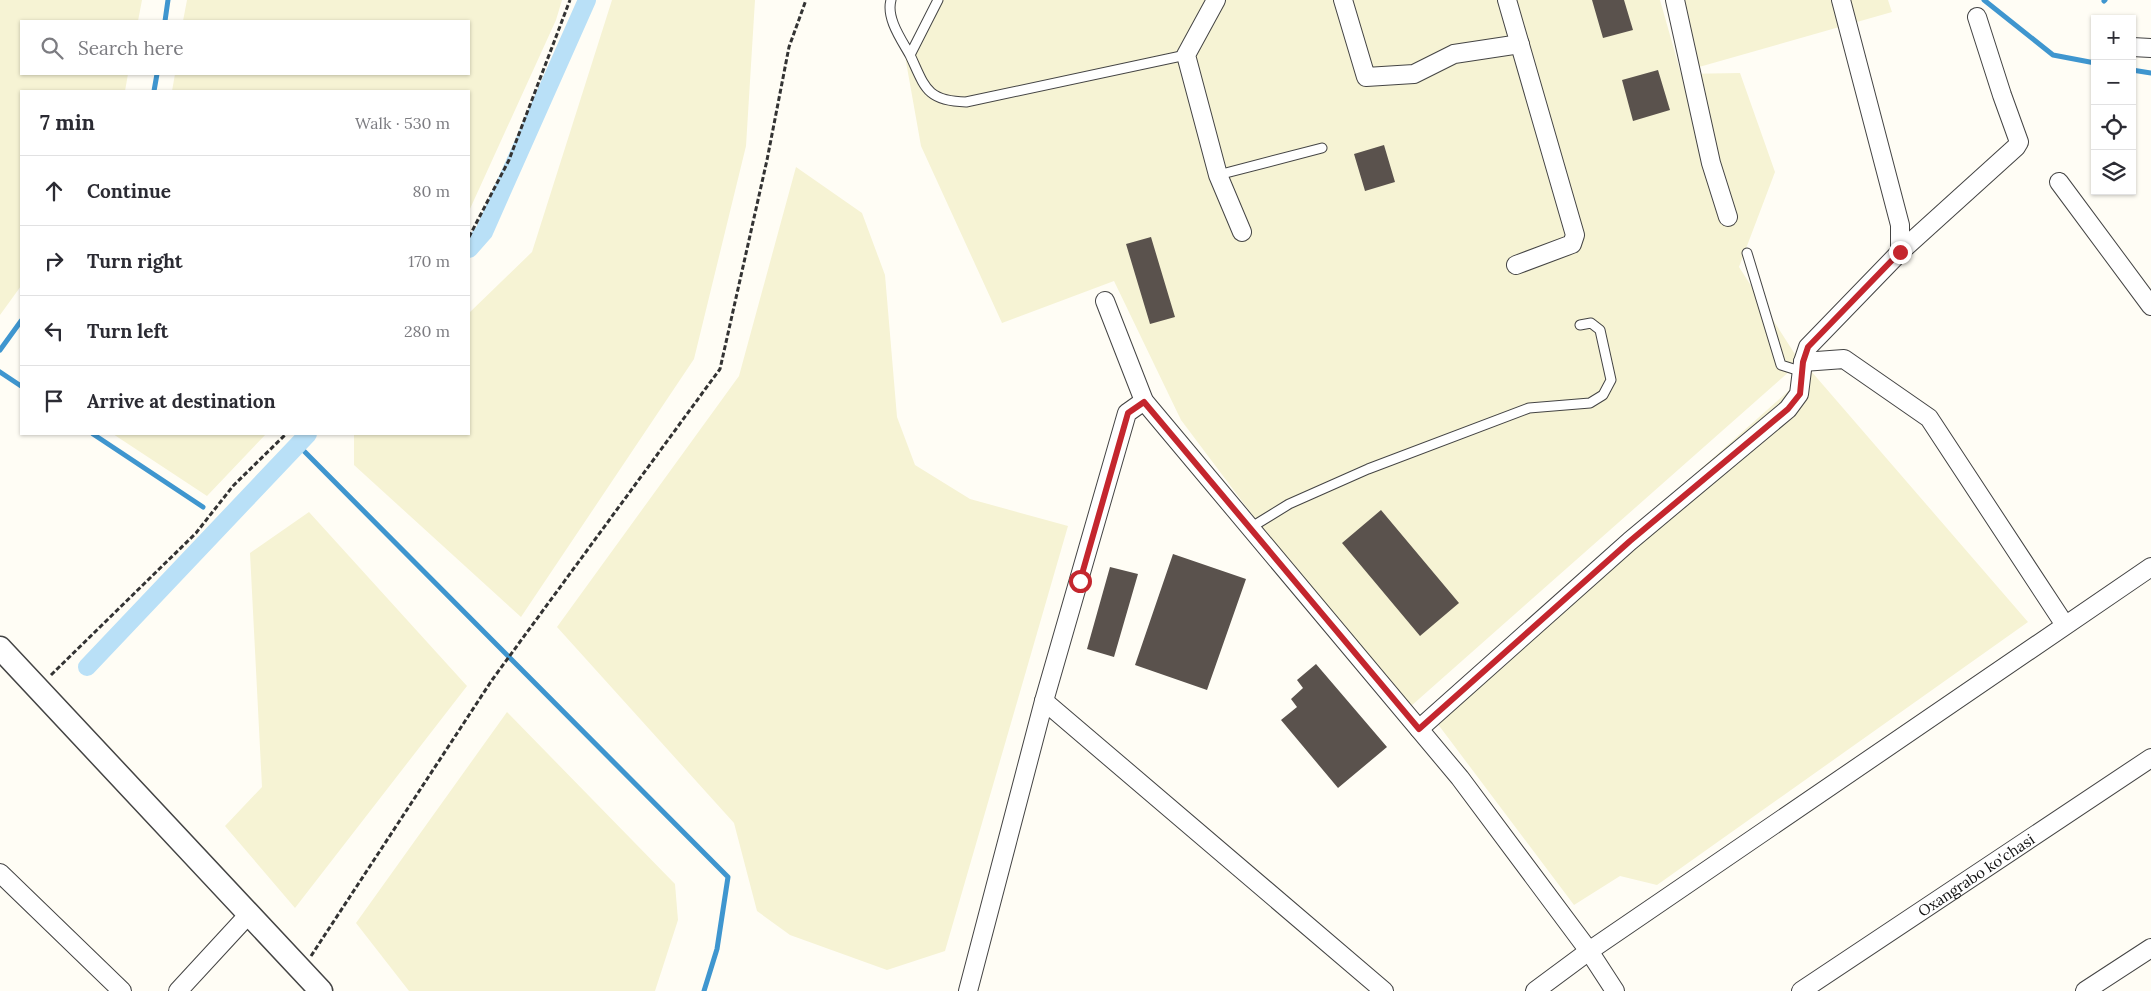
<!DOCTYPE html>
<html lang="en">
<head>
<meta charset="utf-8">
<style>
  :root { --surface:#fff; --page:#f2f2f3; --text:#2b2b33; --muted:#7c7c81; --line:#e1e1e2 }
  body { margin:0; font-family:Lora,serif; background:var(--page); color:var(--text) }
  .controls { position:absolute; right:15px; top:15px; display:grid; overflow:hidden; border-radius:0px; box-shadow:0 1px 4px #0004 }
  .controls button { width:45px; height:45px; display:grid; place-items:center; padding:0; border:0; border-bottom:1px solid var(--line); background:var(--surface); color:var(--text); font:25px sans-serif }
  .stop { position:absolute; width:15px; height:15px; margin:-11px; border:4px solid #c4262e; border-radius:50%; background:#fff }
  .stop.end { background:#c4262e; border-color:#fff; box-shadow:0 1px 5px #0008 }
  .list { margin:0; padding:0; list-style:none }
  h2 { display:flex; justify-content:space-between; align-items:center; height:65px; margin:0; padding:0 20px; font-size:21px }
  h2 small { font-size:16px; font-weight:400; color:var(--muted) }
  .list li { display:grid; grid-template-columns:32px 1fr auto; gap:15px; align-items:center; box-sizing:border-box; height:70px; padding:0 20px; border-top:1px solid var(--line) }
  .list b { display:block; font-size:19px; white-space:nowrap }
  .list em { font-size:16px; font-style:normal; color:var(--muted) }
  .icon { flex:none; width:28px; height:28px; fill:none; stroke:currentColor; stroke-width:2; stroke-linecap:round; stroke-linejoin:round }
  .map { position:relative; flex:none; width:2151px; height:991px; overflow:hidden }
  .search { position:absolute; background:var(--surface); box-shadow:0 1px 4px #0004; left:20px; top:20px; width:450px; height:55px; display:flex; align-items:center; gap:12px; box-sizing:border-box; padding:0 18px; border-radius:0px; color:var(--muted); font-size:19px }
  .panel { position:absolute; background:var(--surface); box-shadow:0 1px 4px #0004; left:20px; top:90px; width:450px; height:345px; border-radius:0px }
  .map>svg:first-child { display:block }
</style>
</head>
<body>
<div class="map">
<svg width="2151" height="991" viewBox="0 0 2151 991">
  <rect width="100%" height="100%" fill="#fffdf5"/>
  <path fill="#f6f3d4" d="M0,0H142L138,21H21V74H128L125,91H21V286L0,315Z
    M187,0H562L556,20L469,211V91H172L175,74H469V21H183Z
    M612,0H755L746,146L694,359L521,617L354,465V434H469V313L532,252Z
    M935,0H1660L1681,74L1740,73L1775,172L1739,267L1800,362L1402,714L1181,420L1114,281L1002,323L921,146L905,56Z
    M1672,0H1888L1892,12L1692,69Z
    M796,167L862,213L885,275L897,417L915,465L970,499L1068,526L945,951L887,970L790,935L757,911L734,823L557,627L739,376Z
    M1811,371L2028,622L1657,885L1620,876L1574,905L1428,711Z
    M113,434H266L207,496Z
    M309,512L467,686L295,908L225,826L262,787L250,553Z
    M507,712L675,884L678,920L655,991H409L356,923Z"/>
  <g fill="none" stroke-linecap="round" stroke-linejoin="round">
    <path stroke="#3f96cf" stroke-width="5" d="M1984,0L2053,55L2095,63
      M2104,1L2105,0
      M165,21L168,0
      M2132,70L2151,73
      M154,91L157,74
      M0,350L21,321
      M0,372L21,386
      M93,434L203,507
      M298,445L728,877L717,949L704,991"/>
    <path stroke="#b9e0f7" stroke-width="18" d="M469,249L484,232L587,0
      M87,667L308,434"/>
  </g>
  <path fill="#5a524d" d="M1592,0H1624L1633,30L1603,38Z
    M1658,70L1670,110L1633,121L1622,80Z
    M1384,145L1395,182L1365,191L1354,154Z
    M1151,237L1175,317L1150,324L1126,244Z
    M1381,510L1459,603L1420,636L1342,543Z
    M1173,554L1246,579L1207,690L1135,665Z
    M1110,567L1138,574L1114,657L1087,649Z
    M1316,664L1387,747L1338,788L1281,720L1297,707L1291,699L1303,688L1297,680Z"/>
  <g fill="none" stroke-linecap="round" stroke-linejoin="round">
    <g stroke="#444" stroke-width="11">
      <path id="service" d="M891,0C886,18 901,39 910,55
        M938,0L910,55C925,87 926,101 966,102L1186,55
        M1218,175L1322,148
        M1747,253L1781,365L1803,372
        M1250,528L1289,504L1368,469L1529,408L1590,403L1603,395L1611,380L1600,330L1591,323L1580,325"/>
    </g>
    <g stroke="#444" stroke-width="20">
      <g id="minor">
        <path d="M1216,0L1186,55L1218,175L1242,232"/>
        <path d="M1343,0L1366,77L1414,74L1454,54L1520,44"/>
        <path d="M1507,0L1575,235L1572,244L1516,265"/>
        <path d="M1675,0L1711,163L1728,217"/>
        <path d="M2132,47L2151,48"/>
        <path d="M2059,182L2151,306"/>
        <path d="M1900,252L2016,147L2019,142L2002,95L1977,17"/>
        <path d="M1105,301L1144,401L1460,778L1589,951L1615,991"/>
        <path d="M1803,362L1844,359L1929,418L2065,625"/>
        <path d="M1044,701L1384,991"/>
        <path d="M1419,729L1630,541L1788,409L1799,394L1803,362L1808,347L1900,252V225L1841,0"/>
        <path d="M0,873L122,991"/>
        <path d="M178,991L249,914"/>
        <path d="M968,991L1044,701L1127,413L1144,401"/>
        <path d="M1535,991L1589,951L2151,567"/>
        <path id="s1" d="M1801,991L2151,758"/>
        <path d="M2085,991L2151,948"/>
      </g>
    </g>
    <g stroke="#444" stroke-width="25">
      <path id="tertiary" d="M0,648L321,991"/>
    </g>
    <path stroke="#333" stroke-width="3" stroke-dasharray="5 2.5" stroke-linecap="butt" d="M469,237L509,160L570,0
      M51,675L196,533L233,486L286,434
      M311,956L492,680L720,369L767,160L789,47L806,0"/>
    <use href="#service" stroke="#fff" stroke-width="9"/>
    <use href="#minor" stroke="#fff" stroke-width="18"/>
    <use href="#tertiary" stroke="#fff" stroke-width="22"/>
  </g>
  <g fill="none" stroke-linecap="round" stroke-linejoin="round">
    <path stroke="#c4262e" stroke-width="6" d="M1080,581L1128,413L1144,402L1419,729L1630,541L1788,409L1800,394L1803,362L1808,347L1900,252"/>
  </g>
  <g text-anchor="middle" dominant-baseline="central" stroke-width="5" stroke-linejoin="round" paint-order="stroke">
    <g font-size="15" fill="#111" stroke="#fff">
      <text stroke="none"><textPath href="#s1" startOffset="210">Oxangrabo ko'chasi</textPath></text>
    </g>
  </g>
</svg>
<div class="controls">
<button>+</button>
<button>−</button>
<button><svg class="icon" aria-label="locate" viewBox="0 0 24 24"><circle cx="12" cy="12" r="6"/><path d="M12 2v4M12 18v4M2 12h4M18 12h4"/></svg></button>
<button><svg class="icon" aria-label="layers" viewBox="0 0 24 24"><path d="M12 4l9 5-9 5-9-5zM3 14l9 5 9-5"/></svg></button>
</div>
<div class="stop" style="left:1080px;top:581px"></div>
<div class="stop end" style="left:1900px;top:252px"></div>
<div class="search"><svg class="icon" aria-label="search" viewBox="0 0 24 24"><circle cx="10" cy="10" r="6"/><path d="M15 15l6 6"/></svg>Search here</div>
<section class="panel">
<h2>7 min<small>Walk · 530 m</small></h2>
<ul class="list">
<li><svg class="icon" aria-label="ahead" viewBox="0 0 24 24"><path d="M12 20V5M6 11l6-6 6 6"/></svg><div><b>Continue</b></div><em>80 m</em></li>
<li><svg class="icon" aria-label="right" viewBox="0 0 24 24"><path d="M7 20v-9h11M14 6l5 5-5 5"/></svg><div><b>Turn right</b></div><em>170 m</em></li>
<li><svg class="icon" aria-label="left" viewBox="0 0 24 24"><path d="M17 20v-9H6M10 6l-5 5 5 5"/></svg><div><b>Turn left</b></div><em>280 m</em></li>
<li><svg class="icon" aria-label="arrive" viewBox="0 0 24 24"><path d="M6 21V4h12l-3 4 3 4H6"/></svg><div><b>Arrive at destination</b></div></li>
</ul>
</section>
</div>
</body>
</html>
